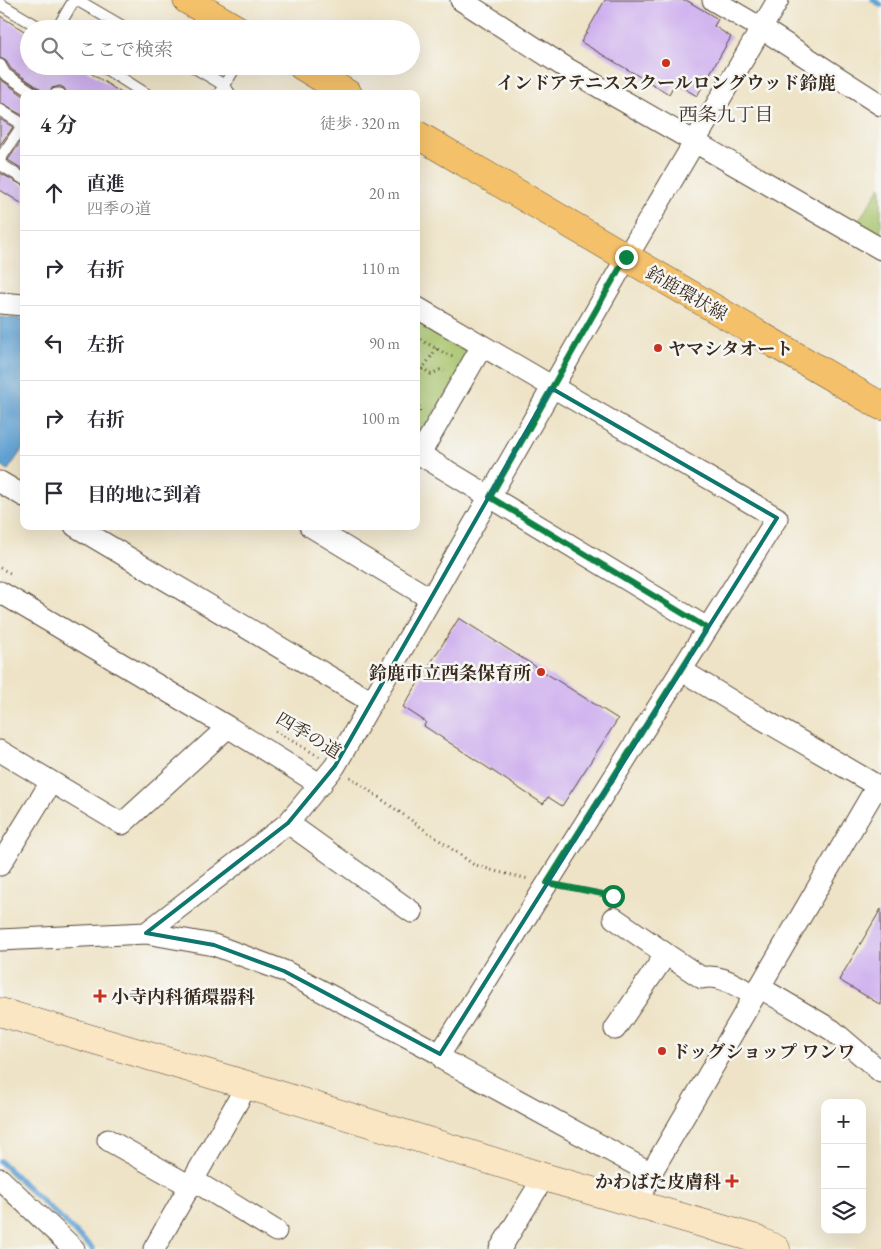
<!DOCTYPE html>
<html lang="ja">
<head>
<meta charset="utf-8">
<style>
  :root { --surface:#fff; --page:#f2f2f3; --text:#2b2b33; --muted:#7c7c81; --line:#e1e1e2 }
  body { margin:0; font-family:"EB Garamond","Noto Serif JP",serif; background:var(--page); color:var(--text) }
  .controls { position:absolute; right:15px; bottom:15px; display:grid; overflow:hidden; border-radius:10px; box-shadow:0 5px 20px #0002 }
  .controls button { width:45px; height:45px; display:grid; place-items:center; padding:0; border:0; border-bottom:1px solid var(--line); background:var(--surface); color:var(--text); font:25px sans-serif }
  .stop { position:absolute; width:15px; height:15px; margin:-11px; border:4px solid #0b8043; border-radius:50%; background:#fff }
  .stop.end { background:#0b8043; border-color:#fff; box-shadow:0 1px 5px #0008 }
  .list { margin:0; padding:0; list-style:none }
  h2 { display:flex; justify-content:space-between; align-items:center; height:65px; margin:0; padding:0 20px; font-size:21px }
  h2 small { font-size:16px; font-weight:400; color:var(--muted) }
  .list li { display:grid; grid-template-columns:32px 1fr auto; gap:15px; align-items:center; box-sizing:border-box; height:75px; padding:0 20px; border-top:1px solid var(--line) }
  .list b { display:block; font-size:19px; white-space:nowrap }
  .list p { margin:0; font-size:16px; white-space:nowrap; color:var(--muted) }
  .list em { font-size:16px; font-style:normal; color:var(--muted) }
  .icon { flex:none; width:28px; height:28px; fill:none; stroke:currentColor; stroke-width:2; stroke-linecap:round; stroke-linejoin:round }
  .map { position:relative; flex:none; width:881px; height:1249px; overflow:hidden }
  .search { position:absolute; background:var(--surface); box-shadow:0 5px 20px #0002; left:20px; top:20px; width:400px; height:55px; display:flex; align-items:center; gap:12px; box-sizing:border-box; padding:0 18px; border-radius:28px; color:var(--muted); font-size:19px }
  .panel { position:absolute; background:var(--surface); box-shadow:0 5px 20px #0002; left:20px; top:90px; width:400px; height:440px; border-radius:10px }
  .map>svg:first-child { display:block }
</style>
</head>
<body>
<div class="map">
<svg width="881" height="1249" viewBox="0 0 881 1249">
  <rect width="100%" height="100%" fill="#f6f6f2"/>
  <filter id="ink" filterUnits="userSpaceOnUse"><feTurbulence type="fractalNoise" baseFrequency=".02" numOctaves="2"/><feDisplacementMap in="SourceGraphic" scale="10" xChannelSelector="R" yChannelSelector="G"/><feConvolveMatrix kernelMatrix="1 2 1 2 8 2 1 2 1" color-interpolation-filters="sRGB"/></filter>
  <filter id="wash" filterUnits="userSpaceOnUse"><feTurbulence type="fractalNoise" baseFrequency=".0096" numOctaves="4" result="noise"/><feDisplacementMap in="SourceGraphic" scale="20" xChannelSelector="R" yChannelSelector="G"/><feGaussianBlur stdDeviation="1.12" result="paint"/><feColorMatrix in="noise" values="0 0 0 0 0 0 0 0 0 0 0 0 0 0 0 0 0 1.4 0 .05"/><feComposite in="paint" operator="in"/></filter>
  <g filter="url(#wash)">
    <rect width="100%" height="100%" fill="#eee3c6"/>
    <path fill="#a6c269" stroke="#707644" d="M881,186V241L855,226Z
      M416,315L469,347L472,354L416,441Z"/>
    <path fill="#60a2d4" stroke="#4e6679" d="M0,317L24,319V447L8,470L0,464Z"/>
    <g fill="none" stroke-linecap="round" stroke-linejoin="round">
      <path stroke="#60a2d4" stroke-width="5.5" d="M873,0L881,5
        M0,1161L93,1249"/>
    </g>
    <g id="blocks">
      <path fill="#caa9ee" d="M605,0H686L718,19L714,26L731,37L697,96L675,83L669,94L581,42Z
        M0,16L29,34V66H80L123,94H67L64,88L60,86L52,88L49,94H42L39,88L11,69L6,61L0,58Z
        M0,79L24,96V116L0,103Z
        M0,119L13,127L0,145Z
        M24,137V170L8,160Z
        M0,173L24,186V205L0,190Z
        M459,618L618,719L562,806L548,797L543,804L424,726L426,722L403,707Z
        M881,909V1005L839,980Z"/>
    </g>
  </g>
  <g filter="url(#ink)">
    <use href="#blocks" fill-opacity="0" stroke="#564637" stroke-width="1"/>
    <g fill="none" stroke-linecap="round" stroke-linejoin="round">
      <g stroke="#564637" stroke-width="13">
        <path id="lane" d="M77,0L127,29
          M0,4L42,29
          M57,29L74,0
          M0,65L5,74L35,94
          M102,66L146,94
          M192,66L224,85L230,94
          M56,94H60
          M219,94L236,66
          M0,110L24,125
          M0,159L24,123
          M0,164L24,179"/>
      </g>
      <g stroke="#564637" stroke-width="23">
        <path id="street" d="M461,0L568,69L881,249
          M713,0L761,28L881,105
          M0,303L24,305
          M416,307L777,518L440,1054
          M416,452L707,628
          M420,454L482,346
          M0,482L24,496
          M75,526L372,702
          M310,526L431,599
          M0,592L228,727L321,785
          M681,670L740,706L881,788
          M0,751L122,824L228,727
          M288,823L412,912
          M0,865L51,782
          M614,918L666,954
          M146,933L288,823L335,766L627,257L778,0
          M0,940L146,933L214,945L284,971L440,1054L444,1060L651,1173
          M759,987L832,1030L881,1072
          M615,1029L666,954L702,978C720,973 738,987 754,995
          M108,1140L190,1186
          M0,1179L74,1249
          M193,1180L276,1231
          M637,1204L651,1173L877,786
          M154,1249L247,1085
          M500,1249L544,1177"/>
      </g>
      <g stroke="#564637" stroke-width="29">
        <path id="secondary" d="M0,1012L247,1085L544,1177L753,1238L776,1249"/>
      </g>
      <g stroke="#564637" stroke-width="29">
        <path id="primary" d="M187,0L237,29
          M302,66L348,94
          M416,134L881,406"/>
      </g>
      <path stroke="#564637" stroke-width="3" stroke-dasharray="1 4" stroke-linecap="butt" d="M416,337L446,354L453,356
        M422,368L431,374L440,370L444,372
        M416,378L437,348
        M416,402L419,407L420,413
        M0,568L10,573
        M275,731L320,757
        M350,777L473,864L494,871L529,879
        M567,887L613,896"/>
      <use href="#lane" stroke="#fff" stroke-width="11"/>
      <use href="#street" stroke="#fff" stroke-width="21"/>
      <use href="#secondary" stroke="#fbe6c3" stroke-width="28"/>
      <use href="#primary" stroke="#f4c16a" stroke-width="28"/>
    </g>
  </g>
  <g fill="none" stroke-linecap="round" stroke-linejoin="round" filter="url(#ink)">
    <path stroke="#0b8043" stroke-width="6" d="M613,896L547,883L707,628L490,497L626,257"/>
  </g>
  <path fill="none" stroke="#0f766e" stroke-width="4" stroke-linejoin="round" d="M551,388L777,518L440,1054L284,971L214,945L146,933L288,823L335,766Z"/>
  <g fill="#c8321e" stroke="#f6f6f2" stroke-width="2">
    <circle cx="666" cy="63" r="5"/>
    <circle cx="658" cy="348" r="5"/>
    <circle cx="541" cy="672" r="5"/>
    <path d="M97.5 988.5h5v5h5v5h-5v5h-5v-5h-5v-5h5z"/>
    <circle cx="662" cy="1051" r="5"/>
    <path d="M729.5 1173.5h5v5h5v5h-5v5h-5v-5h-5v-5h5z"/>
  </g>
  <g text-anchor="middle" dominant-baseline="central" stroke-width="5" stroke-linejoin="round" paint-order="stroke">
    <g font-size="18" font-weight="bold" fill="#3b2a1e" stroke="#f6f6f2" text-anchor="start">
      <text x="666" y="82" text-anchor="middle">インドアテニススクールロングウッド鈴鹿</text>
      <text x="668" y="348">ヤマシタオート</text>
      <text x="531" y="672" text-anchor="end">鈴鹿市立西条保育所</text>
      <text x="111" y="996">小寺内科循環器科</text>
      <text x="672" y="1051">ドッグショップ ワンワ</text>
      <text x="721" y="1181" text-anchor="end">かわばた皮膚科</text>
    </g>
    <g font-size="18" fill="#3b2a1e" stroke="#f6f6f2">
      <text transform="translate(687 293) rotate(30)">鈴鹿環状線</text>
      <text transform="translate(309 735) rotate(31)">四季の道</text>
    </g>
    <g font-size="19" fill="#3b2a1e" stroke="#f6f6f2">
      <text x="726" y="114">西条九丁目</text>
    </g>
  </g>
</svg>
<div class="controls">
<button>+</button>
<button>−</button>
<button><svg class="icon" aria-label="layers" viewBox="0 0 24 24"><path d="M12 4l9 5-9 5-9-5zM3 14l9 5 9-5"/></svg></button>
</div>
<div class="stop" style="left:613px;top:896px"></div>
<div class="stop end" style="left:626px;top:257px"></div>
<div class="search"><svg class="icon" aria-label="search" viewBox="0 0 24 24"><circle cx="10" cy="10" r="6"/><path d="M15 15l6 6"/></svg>ここで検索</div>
<section class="panel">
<h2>4 分<small>徒歩 · 320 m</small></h2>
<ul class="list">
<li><svg class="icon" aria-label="ahead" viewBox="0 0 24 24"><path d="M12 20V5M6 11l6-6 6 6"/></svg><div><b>直進</b><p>四季の道</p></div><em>20 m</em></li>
<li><svg class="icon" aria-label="right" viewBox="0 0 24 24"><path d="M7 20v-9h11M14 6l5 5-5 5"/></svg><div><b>右折</b></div><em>110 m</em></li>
<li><svg class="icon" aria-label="left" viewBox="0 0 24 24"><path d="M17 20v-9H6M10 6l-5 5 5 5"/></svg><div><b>左折</b></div><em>90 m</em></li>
<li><svg class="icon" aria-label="right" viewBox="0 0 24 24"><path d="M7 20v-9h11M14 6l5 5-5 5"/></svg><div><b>右折</b></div><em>100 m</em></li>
<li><svg class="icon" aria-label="arrive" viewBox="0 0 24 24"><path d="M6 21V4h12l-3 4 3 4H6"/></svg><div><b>目的地に到着</b></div></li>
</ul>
</section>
</div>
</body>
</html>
